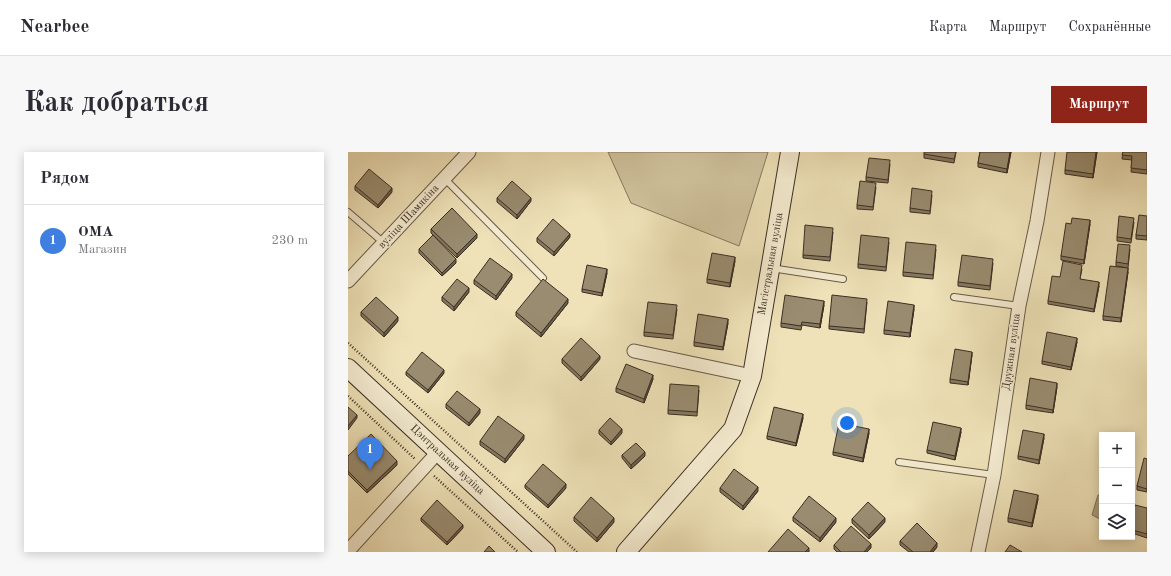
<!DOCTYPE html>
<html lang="ru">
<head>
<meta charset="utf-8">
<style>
  :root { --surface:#fff; --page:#f7f7f7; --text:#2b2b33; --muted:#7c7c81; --line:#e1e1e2; --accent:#8f2418 }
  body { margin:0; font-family:"Old Standard TT",serif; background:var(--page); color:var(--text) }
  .controls { position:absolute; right:12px; bottom:12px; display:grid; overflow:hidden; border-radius:0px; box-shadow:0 2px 10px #0003 }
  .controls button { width:36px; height:36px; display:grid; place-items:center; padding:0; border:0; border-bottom:1px solid var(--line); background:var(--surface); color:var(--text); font:20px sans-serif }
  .you { position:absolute; left:499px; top:271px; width:14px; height:14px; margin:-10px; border:3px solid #fff; border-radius:50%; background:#1a73e8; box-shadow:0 0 0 6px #1a73e833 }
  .badge { display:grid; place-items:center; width:26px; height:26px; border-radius:50%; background:var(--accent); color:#fff; font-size:13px; font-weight:700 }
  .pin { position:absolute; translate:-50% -33px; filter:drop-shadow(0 1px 2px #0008) }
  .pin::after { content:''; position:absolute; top:21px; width:14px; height:12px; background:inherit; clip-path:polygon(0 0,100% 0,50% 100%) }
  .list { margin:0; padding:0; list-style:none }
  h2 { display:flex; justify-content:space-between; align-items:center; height:52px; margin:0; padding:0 16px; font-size:17px }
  h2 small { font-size:13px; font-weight:400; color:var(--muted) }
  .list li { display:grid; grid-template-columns:26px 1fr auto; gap:12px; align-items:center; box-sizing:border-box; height:72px; padding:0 16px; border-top:1px solid var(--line) }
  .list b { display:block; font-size:15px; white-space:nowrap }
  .list p { margin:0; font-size:13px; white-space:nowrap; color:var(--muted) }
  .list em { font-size:13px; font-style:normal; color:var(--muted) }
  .icon { flex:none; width:22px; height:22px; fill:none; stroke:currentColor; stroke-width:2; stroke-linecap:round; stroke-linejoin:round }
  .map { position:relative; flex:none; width:799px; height:400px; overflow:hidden; border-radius:0px }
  header { display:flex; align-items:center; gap:24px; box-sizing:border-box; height:56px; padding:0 20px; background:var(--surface); border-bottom:1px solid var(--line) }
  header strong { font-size:19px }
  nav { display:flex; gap:22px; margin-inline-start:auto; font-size:14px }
  .intro { display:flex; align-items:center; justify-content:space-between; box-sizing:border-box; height:96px; padding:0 24px }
  h1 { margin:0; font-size:28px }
  .button { padding:10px 18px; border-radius:0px; background:var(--accent); color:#fff; font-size:14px; font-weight:700 }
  main { display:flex; gap:24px; padding:0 24px }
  aside { flex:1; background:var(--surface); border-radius:0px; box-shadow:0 2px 10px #0003 }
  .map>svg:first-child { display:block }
</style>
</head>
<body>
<header>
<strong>Nearbee</strong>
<nav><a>Карта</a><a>Маршрут</a><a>Сохранённые</a></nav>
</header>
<div class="intro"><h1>Как добраться</h1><a class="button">Маршрут</a></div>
<main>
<aside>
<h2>Рядом<small></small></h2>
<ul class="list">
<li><span class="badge" style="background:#3f7fe0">1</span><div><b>ОМА</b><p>Магазин</p></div><em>230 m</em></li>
</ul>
</aside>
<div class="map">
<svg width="799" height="400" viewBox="0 0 799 400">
  <rect width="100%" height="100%" fill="#efe2b8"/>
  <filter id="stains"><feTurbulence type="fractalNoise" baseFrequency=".005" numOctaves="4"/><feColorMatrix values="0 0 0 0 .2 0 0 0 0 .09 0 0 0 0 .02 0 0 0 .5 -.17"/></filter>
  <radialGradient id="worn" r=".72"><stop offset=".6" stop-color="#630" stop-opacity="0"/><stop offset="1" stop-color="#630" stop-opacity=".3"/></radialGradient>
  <path fill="#d0c39e" stroke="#867860" d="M260,0H420L391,94L283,51Z"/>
  <path fill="#b2a585" stroke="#82755d" d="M750,343H754V368L744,363Z"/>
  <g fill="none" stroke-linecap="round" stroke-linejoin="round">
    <g stroke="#685b48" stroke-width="8">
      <path id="lane" d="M96,26L195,126
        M0,60L36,91
        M423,116L495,127
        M606,145L671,154
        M551,310L646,323"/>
    </g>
    <g stroke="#685b48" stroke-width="15">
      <path id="street" d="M0,129L121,0
        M286,199L404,224
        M0,399L91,299
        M630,400L646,323L671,154L689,69L700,0"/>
    </g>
    <g stroke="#3b2e22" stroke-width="20">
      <path id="secondary" d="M0,216L198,400
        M278,400L385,277L404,224L442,0"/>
    </g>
    <path stroke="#3b2e22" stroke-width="2.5" stroke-dasharray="1 2" stroke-linecap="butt" d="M0,191L229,400
      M0,244L67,307
      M86,324L170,400"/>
    <use href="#lane" stroke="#f5ecd1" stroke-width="6"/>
    <use href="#street" stroke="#f5ecd1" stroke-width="13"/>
    <use href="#secondary" stroke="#f5ecd1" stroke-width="18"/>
  </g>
  <path fill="#847860" stroke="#3b2e22" d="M608,0L606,11L576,6V2Z
    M632,0H663L659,21L630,15V11Z
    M749,0L745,26L717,22V18Z
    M775,0H799V22L783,20L784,8L774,7Z
    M542,12L540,31L518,29V25Z
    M7,34L44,40L30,56L7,38Z
    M528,35L525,58L509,57V53Z
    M584,43L582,62L562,60V56Z
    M149,46L183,49L169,67L149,50Z
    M799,64V88L788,87V83Z
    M786,70L783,91L769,89V85Z
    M723,72H742L736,112L713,108V104Z
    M83,77L129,86L109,106L83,81Z
    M485,80L482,109L455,106V103Z
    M222,85L206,104L189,90V86Z
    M541,90L538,119L510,116V112Z
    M71,97L108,111L94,124L71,101Z
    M588,97L585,127L555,124V120Z
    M782,97L780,116L768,114V110Z
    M387,109L382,135L359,131V127Z
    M645,111L642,138L610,134V130Z
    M734,117L732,127L751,134L746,160L700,152V149L712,125Z
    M780,120L773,170L755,168V164Z
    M259,121L254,144L234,140V137Z
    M164,126L148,148L126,132V128Z
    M121,140L106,159L94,149V145Z
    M519,150L516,181L481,177V174Z
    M220,151L193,185L168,164V160Z
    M476,153L472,176L454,173L453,178L433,175V171Z
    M329,157L325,187L296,184V180Z
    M566,157L562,185L536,182V178Z
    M13,160L50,169L36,185L13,164Z
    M380,171L375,198L346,194V190Z
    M729,190L723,218L694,212V209Z
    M624,203L620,233L602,231V227Z
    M214,207H252L233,229L214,211Z
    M58,220L96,221L80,241L58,223Z
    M305,227L296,251L268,240V236Z
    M709,235L705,261L678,257V253Z
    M351,238L349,264L320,262V258Z
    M98,252L132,261L121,274L98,256Z
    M455,266L448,294L419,287V284Z
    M251,278L274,281L263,293L251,282Z
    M613,280L607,308L579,301V298Z
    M521,281L515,310L485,303V300Z
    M696,286L691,312L670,307V304Z
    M176,287L157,311L132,293V289Z
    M274,303L297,304L283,317L274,306Z
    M0,304L49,313L19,341L0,322Z
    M799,307V340L789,338V334Z
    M177,333L218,336L200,356L177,336Z
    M372,336L410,339L395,358L372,340Z
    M690,347L684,375L660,370V366Z
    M799,356V386L784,381V365Z
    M226,365L266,370L249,390L226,369Z
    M445,365L488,370L472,390L445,369Z
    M73,366L115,376L99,393L73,369Z
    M504,367L537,370L521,387L504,371Z
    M552,389L589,395L585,400H561L552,393Z
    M486,393L523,396L519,400H489L486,397Z"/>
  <path fill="#6b624e" stroke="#3b2e22" d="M662,0H663L659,21V17Z
    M748,0H749L745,26V22Z
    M44,36V40L30,56V53Z
    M183,46V49L169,67V63Z
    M742,68V72L736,112V108Z
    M129,82V86L109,106V102Z
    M222,82V85L206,104V100Z
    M387,105V109L382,135V131Z
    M108,107V111L94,124V121Z
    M780,116V120L773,170V166Z
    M259,117V121L254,144V141Z
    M164,122V126L148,148V144Z
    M751,130V134L746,160V157Z
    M121,136V140L106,159V155Z
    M220,147V151L193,185V181Z
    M476,149V153L472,176V172Z
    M566,153V157L562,185V181Z
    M50,165V169L36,185V181Z
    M380,167V171L375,198V195Z
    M729,186V190L723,218V215Z
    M624,200V203L620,233V230Z
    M252,204V207L233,229V225Z
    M96,218V221L80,241V238Z
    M305,223V227L296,251V247Z
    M709,231V235L705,261V258Z
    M132,257V261L121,274V271Z
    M455,262V266L448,294V291Z
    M9,263V266L0,278V274Z
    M613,276V280L607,308V304Z
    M274,277V281L263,293V290Z
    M521,277V281L515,310V306Z
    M696,282V286L691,312V308Z
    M176,283V287L157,311V307Z
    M297,300V304L283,317V313Z
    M49,309V313L19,341V338Z
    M218,332V336L200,356V353Z
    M410,335V339L395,358V354Z
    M690,343V347L684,375V371Z
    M266,366V370L249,390V386Z
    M488,366V370L472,390V386Z
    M537,366V370L521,387V383Z
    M115,373V376L99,393V390Z
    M589,391V395L585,400H582Z
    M523,392V396L519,400H516Z
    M461,396V400H457Z"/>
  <path fill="#998c70" stroke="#3b2e22" d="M576,0H608L606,7L576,2Z
    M632,0H662L659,17L630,11Z
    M719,0H748L745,22L717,18Z
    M775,0H799V18L783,16L784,4L774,3Z
    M521,6L542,8L540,28L518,25Z
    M21,17L44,36L30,53L7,34Z
    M164,29L183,46L169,63L149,46Z
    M512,29L528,31L525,55L509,53Z
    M564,36L584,39L582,59L562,56Z
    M104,56L129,82L109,102L83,77Z
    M791,63L799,64V84L788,83Z
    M771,64L786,66L783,87L769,85Z
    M724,66L742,68L736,108L713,104L718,71L723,72Z
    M205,67L222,82L206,100L189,86Z
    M457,73L485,76L482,105L455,103Z
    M85,83L108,107L94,121L71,97Z
    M513,83L541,86L538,115L510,112Z
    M558,90L588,93L585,123L555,120Z
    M770,92L782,93L780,112L768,110Z
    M364,101L387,105L382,131L359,127Z
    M614,103L645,107L642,134L610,130Z
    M142,106L164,122L148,144L126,128Z
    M715,109L734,113L732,127L751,130L746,157L700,149L704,124L712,125Z
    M239,113L259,117L254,141L234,137Z
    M762,114L780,116L773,166L755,164Z
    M109,127L121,136L106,155L94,145Z
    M195,127L220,147L193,181L168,160Z
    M437,143L476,149L472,172L454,170L453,174L433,171Z
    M484,143L519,147L516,177L481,174Z
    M28,145L50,165L36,181L13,160Z
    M540,149L566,153L562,181L536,178Z
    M300,150L329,153L325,183L296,180Z
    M350,162L380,167L375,195L346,190Z
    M699,180L729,186L723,215L694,209Z
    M233,186L252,204L233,225L214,207Z
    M607,197L624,200L620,230L602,227Z
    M74,200L96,218L80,238L58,220Z
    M278,212L305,223L296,247L268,236Z
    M682,226L709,231L705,258L678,253Z
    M322,232L351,234L349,260L320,258Z
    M109,239L132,257L121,271L98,252Z
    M0,255L9,263L0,274Z
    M426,255L455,262L448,291L419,284Z
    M150,264L176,283L157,307L132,289Z
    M262,266L274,277L263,290L251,278Z
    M585,270L613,276L607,304L579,298Z
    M491,271L521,277L515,306L485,300Z
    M675,278L696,282L691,308L670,304Z
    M23,282L49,309L19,338L0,319V304Z
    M288,291L297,300L283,313L274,303Z
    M796,306L799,307V337L789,334Z
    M195,312L218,332L200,353L177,333Z
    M386,317L410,335L395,354L372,336Z
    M666,338L690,343L684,371L660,366Z
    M461,344L488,366L472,386L445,365Z
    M243,345L266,366L249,386L226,365Z
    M89,348L115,373L99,390L73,366Z
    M520,350L537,366L521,383L504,367Z
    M787,353L799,356V382L784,378V365Z
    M569,371L589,391L582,400H565L552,389Z
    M503,374L523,392L516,400H493L486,393Z
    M440,377L461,396L457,400H420Z
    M662,393L674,400H657Z
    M141,394L147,400H136Z"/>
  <g text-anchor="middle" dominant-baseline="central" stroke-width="3" stroke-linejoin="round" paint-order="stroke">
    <g font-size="11" fill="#3b2e22" stroke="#f5ecd1">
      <text transform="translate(61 65) rotate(-47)">вуліца Шамякіна</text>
      <text transform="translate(423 112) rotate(-80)">Магістральная вуліца</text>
      <text transform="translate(664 200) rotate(-82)">Дружная вуліца</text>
      <text transform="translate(99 308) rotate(43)">Цэнтральная вуліца</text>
    </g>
  </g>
  <rect width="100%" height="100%" filter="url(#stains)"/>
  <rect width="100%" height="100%" fill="url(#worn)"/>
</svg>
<div class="controls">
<button>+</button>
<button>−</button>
<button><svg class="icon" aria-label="layers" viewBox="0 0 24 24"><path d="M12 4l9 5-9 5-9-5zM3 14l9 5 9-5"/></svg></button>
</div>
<div class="you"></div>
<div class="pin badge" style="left:22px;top:318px;background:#3f7fe0">1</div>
</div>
</main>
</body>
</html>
